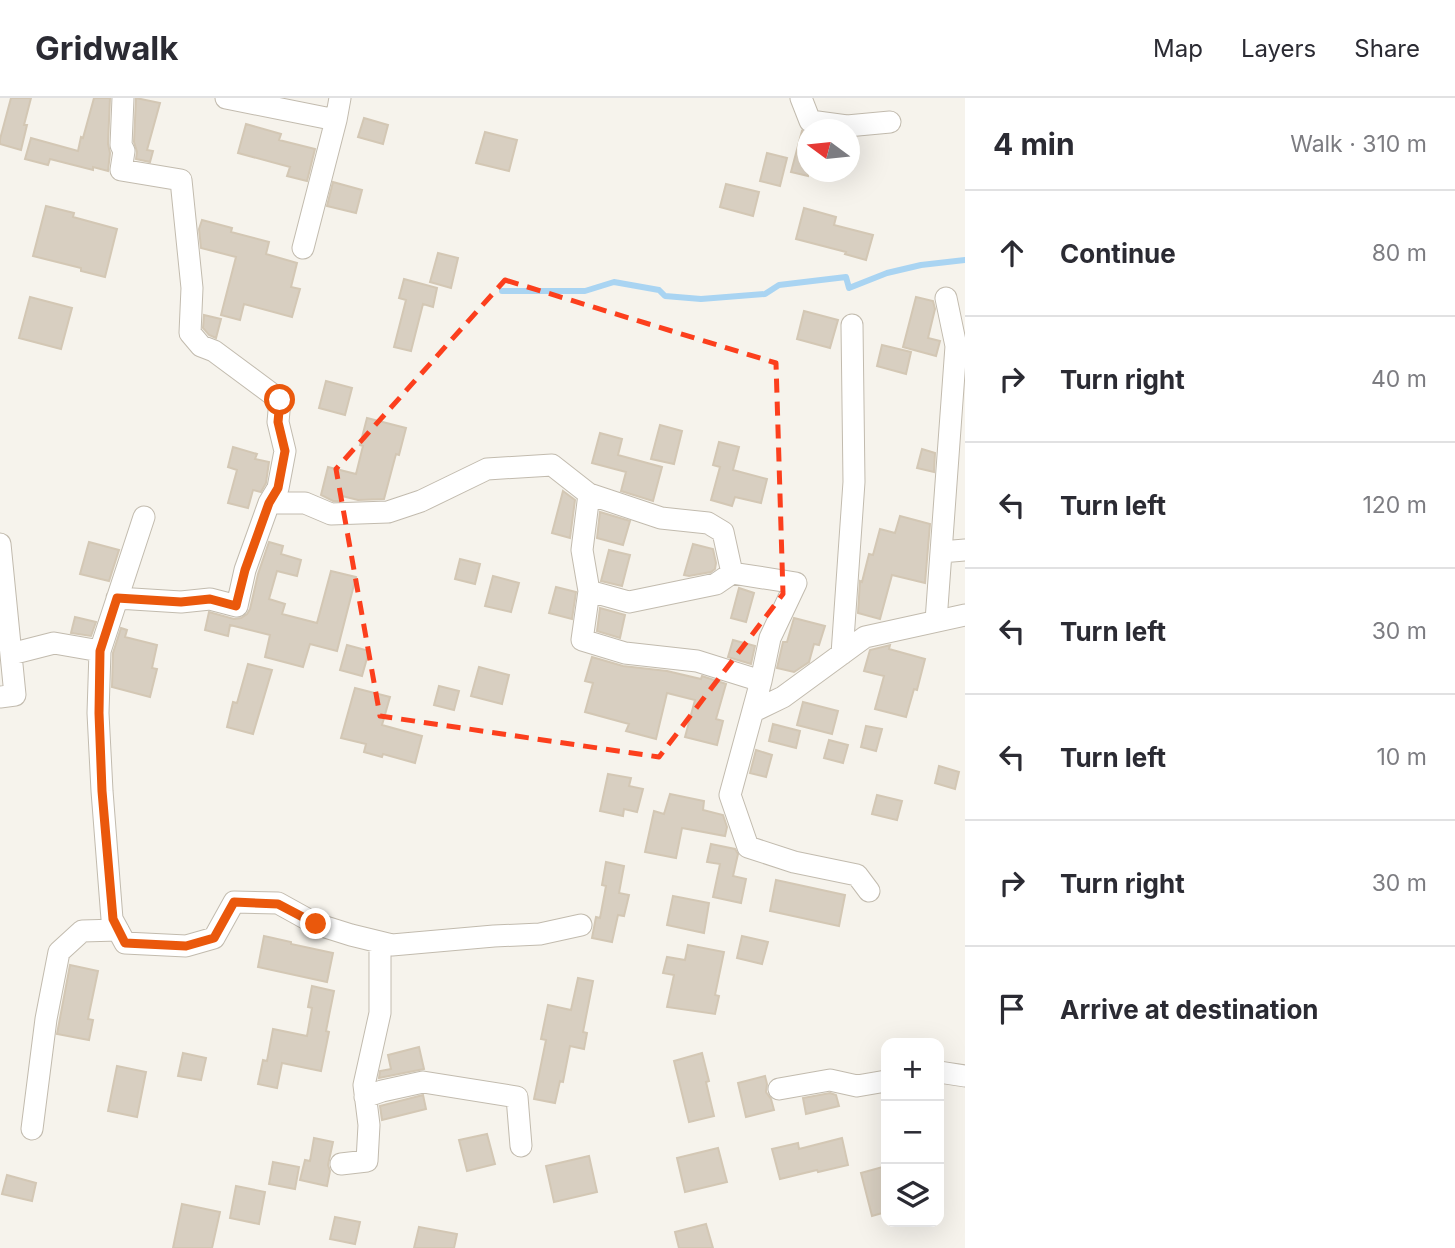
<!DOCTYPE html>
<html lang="en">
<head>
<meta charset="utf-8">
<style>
  :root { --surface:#fff; --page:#f2f2f3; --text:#2b2b33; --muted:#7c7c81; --line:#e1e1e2 }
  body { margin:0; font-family:Inter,sans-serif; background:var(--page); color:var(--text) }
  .controls { position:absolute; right:21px; bottom:21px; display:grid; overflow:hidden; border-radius:14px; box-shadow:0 7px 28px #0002 }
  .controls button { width:63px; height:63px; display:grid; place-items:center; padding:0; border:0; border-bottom:2px solid var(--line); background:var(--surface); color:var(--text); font:35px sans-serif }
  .compass { position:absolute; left:797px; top:21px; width:63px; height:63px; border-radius:50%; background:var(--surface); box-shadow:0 7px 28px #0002; rotate:285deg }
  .stop { position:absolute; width:21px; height:21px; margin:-16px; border:5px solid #ea580c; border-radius:50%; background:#fff }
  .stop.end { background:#ea580c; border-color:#fff; box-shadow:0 2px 7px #0008 }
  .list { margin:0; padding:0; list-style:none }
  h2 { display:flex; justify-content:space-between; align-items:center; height:91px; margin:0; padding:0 28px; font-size:30px }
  h2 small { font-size:23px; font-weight:400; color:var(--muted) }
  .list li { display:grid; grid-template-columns:46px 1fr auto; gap:21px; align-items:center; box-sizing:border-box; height:126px; padding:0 28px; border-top:2px solid var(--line) }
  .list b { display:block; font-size:26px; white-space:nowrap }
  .list em { font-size:23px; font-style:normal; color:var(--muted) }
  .icon { flex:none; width:38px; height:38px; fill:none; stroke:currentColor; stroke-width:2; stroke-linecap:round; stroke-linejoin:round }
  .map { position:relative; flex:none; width:965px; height:1150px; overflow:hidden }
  header { display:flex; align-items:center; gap:42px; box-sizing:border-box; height:98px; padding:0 35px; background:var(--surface); border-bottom:2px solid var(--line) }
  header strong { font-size:33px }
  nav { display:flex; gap:38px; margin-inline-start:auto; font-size:24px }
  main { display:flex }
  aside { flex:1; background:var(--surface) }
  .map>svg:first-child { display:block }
</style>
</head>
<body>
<header>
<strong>Gridwalk</strong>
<nav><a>Map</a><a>Layers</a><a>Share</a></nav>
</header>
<main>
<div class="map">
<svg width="965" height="1150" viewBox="0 0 965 1150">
  <rect width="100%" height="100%" fill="#f6f3ec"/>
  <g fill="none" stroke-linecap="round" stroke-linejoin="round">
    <path stroke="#a9d4f2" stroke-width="6" d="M502,193H585L614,184L659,192L665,198L701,201L765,196L779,187L846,179L849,190L887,175L921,167L965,162"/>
  </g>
  <path fill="#d8cfc1" stroke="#d3c7b4" stroke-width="2" d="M11,0H31L24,27H27L21,52L0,46V41Z
    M94,0H110L108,46L110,55L108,73L93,69V72L50,61L48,67L25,61L31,40L78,53L81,39L83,40Z
    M136,0L160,5L147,52L153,53L150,64L136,61L137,54L134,44Z
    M364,20L388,27L383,46L358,39Z
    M246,26L281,36L279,42L315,51L307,83L287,78L290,69L238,55Z
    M802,33L808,36V78L791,74Z
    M485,34L517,42L509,73L476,65Z
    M767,55L787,60L780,88L760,83Z
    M333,84L362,92L356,115L327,108Z
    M726,86L759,94L753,118L720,109Z
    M46,108L74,115L73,119L117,131L105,179L81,173V170L33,158Z
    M804,110L836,119L834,127L873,137L866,162L845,156L846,154L796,141Z
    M202,122L232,130L231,134L269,144L266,156L297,165L291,189L300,191L292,219L244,206L240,222L221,217L236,159L201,150L199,131Z
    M438,155L458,160L451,190L430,184Z
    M404,181L437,190L433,209L423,206L411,253L394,249L406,202L399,200Z
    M30,199L72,210L61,251L19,240Z
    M916,199L933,203L935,211L928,240L940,243L936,258L903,249Z
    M804,213L838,222L830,250L797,241Z
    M204,217L221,221L216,240L209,237L203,230Z
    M882,247L911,254L906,276L877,268Z
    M326,283L352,290L345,317L319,310Z
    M367,320L406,330L399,357L396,356L384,401L358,402L342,398L340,403H333L321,397L328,369L356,376L363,348L360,347Z
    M660,327L682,333L674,366L651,361Z
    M600,335L622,341L618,357L662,369L653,403L621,393L626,374L592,365Z
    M719,344L739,349L733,372L767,381L761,405L735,399L732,408L711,402L720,369L713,367Z
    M233,349L257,356L255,361L269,364L266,385L261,394L253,392L248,410L228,405L237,372L228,369Z
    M922,351L935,355L934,374L917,370Z
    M563,393L575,402L570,440L552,435Z
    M600,414L630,423L623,447L597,440Z
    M900,418L930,426L925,485L892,477L880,521L858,515L860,483L862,484L869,456L873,457L880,431L895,435Z
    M89,444L119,452L109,483L80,476Z
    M269,444L283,448L281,456L301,462L297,478L277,473L269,501L285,506L282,516L317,525L331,473L356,479L337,553L310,546L303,569L265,559L270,537L230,527L228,538L205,532L209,514L234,521L241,520L247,516L250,511L258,476Z
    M693,446L713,451L716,465L715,471L711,474L689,478L684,477Z
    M609,452L630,457L622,488L601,483Z
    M460,461L480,466L475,486L455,481Z
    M493,478L519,485L511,514L485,508Z
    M556,489L576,494L572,521L549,515Z
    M739,490L754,495L746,524L731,520Z
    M600,510L625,517L620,540L597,533Z
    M75,519L96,524L91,538L71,535Z
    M794,520L825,528L819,547L814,546L809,564L794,574L777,570L783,544H787Z
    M121,530L127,532L125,539L157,547L152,570L157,571L150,599L112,589L113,555Z
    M733,542L755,548L751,566L728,559Z
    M347,547L369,553L362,578L340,572Z
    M890,547L889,551L925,561L917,592L914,591L906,619L875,611L884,578L864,573L870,552Z
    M592,559L623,568L667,573L701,581L702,578L726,586L716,621L723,623L717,647L685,639L695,602L667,595L656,641L626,633L629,626L585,614L593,585L585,583Z
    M248,566L272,572L253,636L227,629L233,604L237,605Z
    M479,569L509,577L502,606L471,598Z
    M439,588L459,593L454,612L434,607Z
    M355,590L390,599L382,627L422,638L415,665L383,656L382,659L364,654L366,646L341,640Z
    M803,604L838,613L832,636L797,627Z
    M773,626L800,633L796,650L769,643Z
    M866,628L882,631L876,653L861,649Z
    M829,642L848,647L843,665L824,660Z
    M756,652L772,657L766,679L750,675Z
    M939,668L959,674L955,691L935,685Z
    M608,676L631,680L629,688L643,691L637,714L624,711L623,718L600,713Z
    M670,696L704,703L703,712L723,717L727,729L725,738L682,730L676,760L645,754L654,713L664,716Z
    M877,697L902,703L897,722L872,716Z
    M711,746L735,751L738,756L733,778L746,781L741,805L713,799L720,766L707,764Z
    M606,764L624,768L619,795L629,797L624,818L618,817L612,844L592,840L596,819L600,820L606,788L602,787Z
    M776,782L845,797L839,828L770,813Z
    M673,798L709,805L704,835L667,827Z
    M264,838L291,844V846L333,855L327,884L258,869Z
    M742,838L768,844L762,866L737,860Z
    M688,847L724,854L715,897L719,898L715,916L667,909L674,877L663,875L667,859L685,862Z
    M70,867L98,873L88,921L93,922L89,942L57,936Z
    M578,880L593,883L583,934L587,935L584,951L570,948L563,984L560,983L555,1005L534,1001L546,942L541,941L548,907L571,912Z
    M312,888L334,893L326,933L329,934L321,973L282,965L277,990L258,986L263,962L267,963L273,931L307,938L312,910L308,909Z
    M419,949L424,971L379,980L380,973L391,971L388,957Z
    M183,955L206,960L201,982L178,978Z
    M702,955L709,983L706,984L714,1018L689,1024L674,963Z
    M117,968L146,974L137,1019L108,1013Z
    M765,978L767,986L766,994L771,1001L774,1012L746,1019L738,985Z
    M830,995L836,997L839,1008L806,1016L803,1000Z
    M423,997L426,1011L382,1022L380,1008Z
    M487,1036L495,1066L467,1073L459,1042Z
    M314,1040L333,1044L328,1067L330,1073L327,1088L300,1082L305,1062L310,1063Z
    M842,1040L848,1067L818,1074L817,1072L780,1081L772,1051L798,1045L799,1051Z
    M718,1050L727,1084L685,1094L677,1060Z
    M589,1058L597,1094L554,1104L546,1068Z
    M273,1064L299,1069L295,1091L269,1086Z
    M886,1068V1114L872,1118L861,1075Z
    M7,1077L36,1085L32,1103L2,1096Z
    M236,1088L265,1094L259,1126L230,1120Z
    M182,1106L220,1114L212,1150H173Z
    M335,1119L360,1124L355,1146L330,1141Z
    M706,1126L713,1150H679L675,1134Z
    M419,1129L457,1136L454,1150H414Z"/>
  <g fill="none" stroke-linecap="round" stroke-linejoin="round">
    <g stroke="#c2bbae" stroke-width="23">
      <path id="minor" d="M226,0L336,22
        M801,0L810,23L847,28L890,24
        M303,150L336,22L340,0
        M589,396L661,420L708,425L723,434L732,475
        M269,405H305L331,416L388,414L421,403L487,371L552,367L589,396L582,452L589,493L629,504L716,486L732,475L796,485L770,540L761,583L730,697L748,749L794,764L857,777L869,793
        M0,446L15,597L0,599
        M941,454L965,452
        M589,493L582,542L625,555L697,563L761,583
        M117,500L181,504L210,501L237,508L245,472L269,405L278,390L285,353L278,324L280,302L214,253L201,248L190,235L192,190L181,82L121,72L124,53L121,47L123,0
        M936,523L956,248L946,200
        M100,553L144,419
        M11,556L54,545L100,553L98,615L102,693L112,821L125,845L186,848L214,840L234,804L278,805L316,826L351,837L392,847L494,838L540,836L581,827
        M842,556L854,384L852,227
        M754,613L783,599L865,539L965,517
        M939,974L965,978
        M779,991L830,982L857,988L886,983
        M365,999L382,993L423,984L517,999L521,1048
        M32,1031L46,921L59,854L82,833L118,832
        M341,1066L367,1063L369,1027L364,987L380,915V844"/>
    </g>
    <use href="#minor" stroke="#fff" stroke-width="21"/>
  </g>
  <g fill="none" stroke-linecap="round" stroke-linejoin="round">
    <path stroke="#ea580c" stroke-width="9" d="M280,302L278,324L285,353L278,390L269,405L245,472L236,508L210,501L181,504L117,500L100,553L99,615L102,693L113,821L125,845L186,848L214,840L234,804L278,806L316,826"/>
  </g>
  <path fill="none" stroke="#fc3f1d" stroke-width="5" stroke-dasharray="14 9" stroke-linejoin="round" d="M505,182L776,265L783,496L659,659L380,618L336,371Z"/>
</svg>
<div class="controls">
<button>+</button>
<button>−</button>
<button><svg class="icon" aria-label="layers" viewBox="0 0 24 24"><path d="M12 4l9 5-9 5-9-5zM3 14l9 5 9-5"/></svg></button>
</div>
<svg class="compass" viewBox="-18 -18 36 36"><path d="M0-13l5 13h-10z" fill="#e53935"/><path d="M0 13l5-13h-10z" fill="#7c7c81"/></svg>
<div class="stop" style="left:280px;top:302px"></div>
<div class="stop end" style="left:316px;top:826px"></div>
</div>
<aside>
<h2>4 min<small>Walk · 310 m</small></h2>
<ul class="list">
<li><svg class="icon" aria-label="ahead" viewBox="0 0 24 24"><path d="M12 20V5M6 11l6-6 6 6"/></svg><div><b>Continue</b></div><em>80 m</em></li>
<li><svg class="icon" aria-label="right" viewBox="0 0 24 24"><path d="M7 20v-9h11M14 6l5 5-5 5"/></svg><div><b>Turn right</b></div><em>40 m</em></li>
<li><svg class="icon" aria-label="left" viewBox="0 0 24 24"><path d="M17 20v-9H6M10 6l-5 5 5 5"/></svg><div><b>Turn left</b></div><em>120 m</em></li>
<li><svg class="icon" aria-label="left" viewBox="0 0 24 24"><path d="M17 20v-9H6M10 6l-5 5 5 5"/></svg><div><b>Turn left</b></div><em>30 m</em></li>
<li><svg class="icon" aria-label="left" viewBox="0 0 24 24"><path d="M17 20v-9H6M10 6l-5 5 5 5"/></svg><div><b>Turn left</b></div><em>10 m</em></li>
<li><svg class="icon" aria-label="right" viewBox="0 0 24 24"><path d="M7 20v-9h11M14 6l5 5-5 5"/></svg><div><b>Turn right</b></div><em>30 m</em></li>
<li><svg class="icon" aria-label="arrive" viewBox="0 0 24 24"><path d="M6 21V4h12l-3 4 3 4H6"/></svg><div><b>Arrive at destination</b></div></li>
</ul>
</aside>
</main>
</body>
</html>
